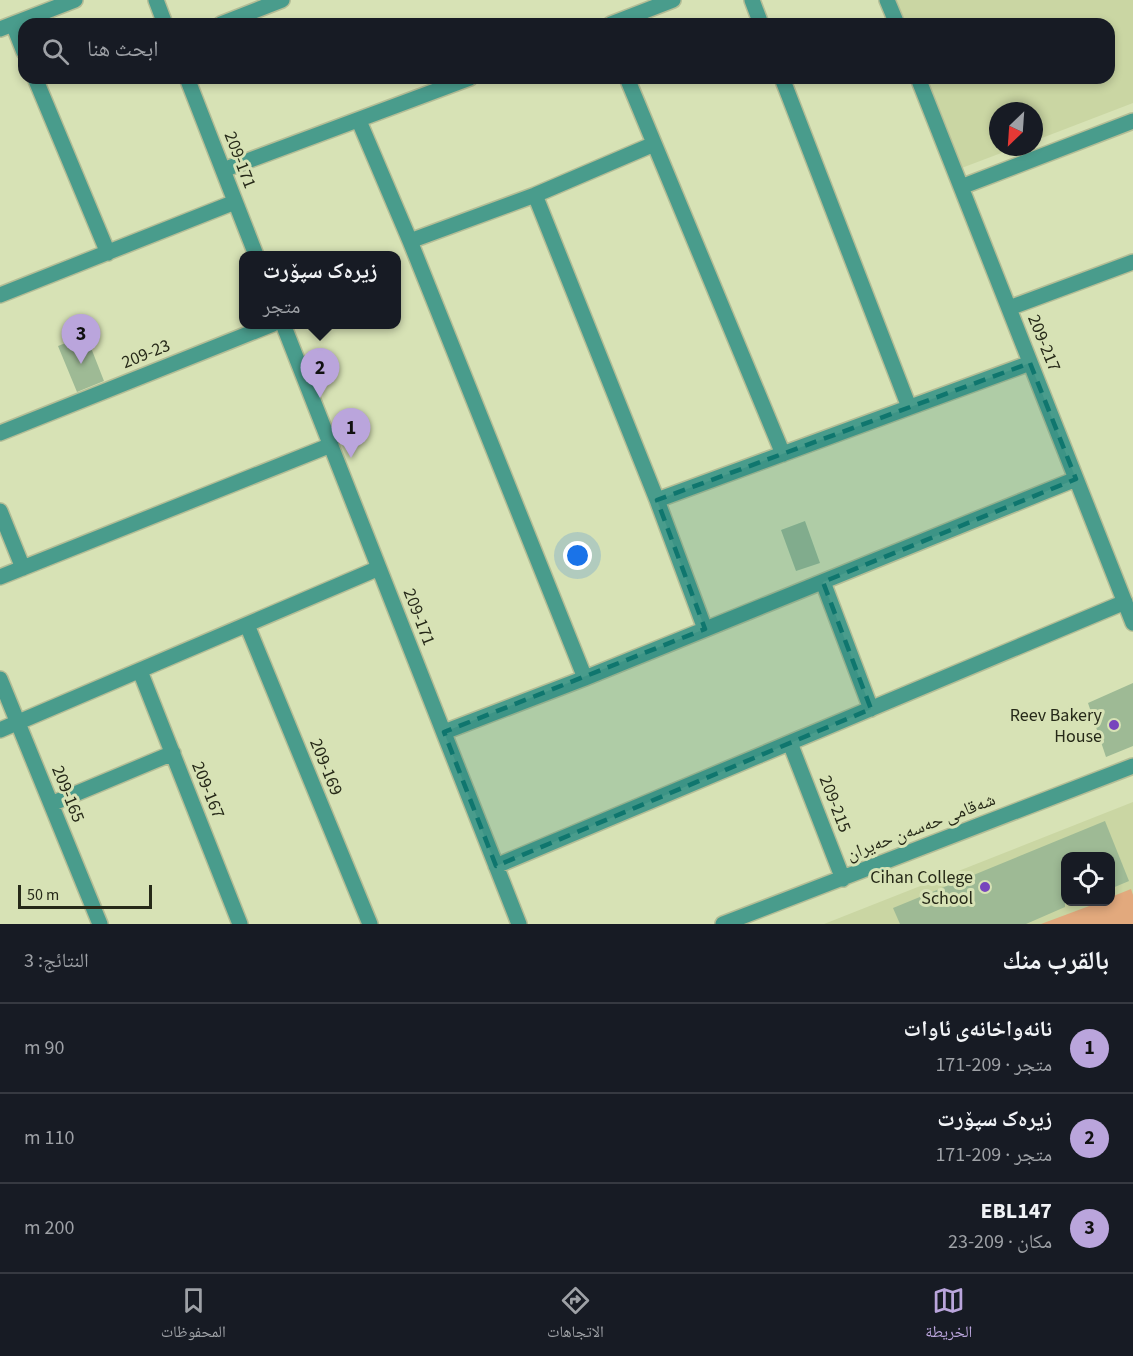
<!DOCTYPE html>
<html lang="ar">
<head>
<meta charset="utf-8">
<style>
  :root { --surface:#171b24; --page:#242831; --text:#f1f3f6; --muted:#9ea1a6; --line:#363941; --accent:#baa5dc }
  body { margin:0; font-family:"Source Sans 3","Noto Naskh Arabic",sans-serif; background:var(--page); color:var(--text); direction:rtl }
  .controls { position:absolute; right:18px; bottom:18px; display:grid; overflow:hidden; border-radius:12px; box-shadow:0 3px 9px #0003 }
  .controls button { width:54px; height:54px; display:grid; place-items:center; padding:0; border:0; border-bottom:2px solid var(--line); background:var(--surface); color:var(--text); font:30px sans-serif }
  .compass { position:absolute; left:989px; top:102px; width:54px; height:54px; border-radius:50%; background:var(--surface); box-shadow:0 3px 9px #0003; rotate:205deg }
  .scale { position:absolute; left:18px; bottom:15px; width:134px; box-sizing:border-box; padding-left:6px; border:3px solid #262918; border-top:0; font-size:16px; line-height:21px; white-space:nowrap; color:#262918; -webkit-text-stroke:4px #d7e2b5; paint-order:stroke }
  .you { position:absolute; left:578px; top:556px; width:21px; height:21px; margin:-15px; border:4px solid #fff; border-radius:50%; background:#1a73e8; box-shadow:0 0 0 9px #1a73e833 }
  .badge { display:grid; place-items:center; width:39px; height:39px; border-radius:50%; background:var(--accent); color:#111; font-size:20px; font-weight:700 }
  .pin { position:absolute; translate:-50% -50px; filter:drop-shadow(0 2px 3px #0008) }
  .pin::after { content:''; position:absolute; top:32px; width:21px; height:18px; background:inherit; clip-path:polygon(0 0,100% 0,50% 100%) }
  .popup { position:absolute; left:239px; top:251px; width:162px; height:78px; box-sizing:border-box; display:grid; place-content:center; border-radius:12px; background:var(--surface); filter:drop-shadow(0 2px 4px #0005); font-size:20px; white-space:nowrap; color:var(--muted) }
  .popup b { font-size:22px; color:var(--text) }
  .popup::after { content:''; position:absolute; left:50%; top:100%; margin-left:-12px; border:12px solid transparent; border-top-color:var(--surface) }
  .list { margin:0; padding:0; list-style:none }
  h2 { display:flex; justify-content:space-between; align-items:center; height:78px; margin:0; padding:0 24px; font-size:26px }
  h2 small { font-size:20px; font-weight:400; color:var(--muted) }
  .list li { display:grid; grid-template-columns:39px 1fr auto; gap:18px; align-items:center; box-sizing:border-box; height:90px; padding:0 24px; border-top:2px solid var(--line) }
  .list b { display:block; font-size:22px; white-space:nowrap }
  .list p { margin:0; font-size:20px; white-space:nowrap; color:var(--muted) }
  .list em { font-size:20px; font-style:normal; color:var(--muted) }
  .icon { flex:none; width:33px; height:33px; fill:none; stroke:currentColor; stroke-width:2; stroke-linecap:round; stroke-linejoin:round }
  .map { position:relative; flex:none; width:1133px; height:924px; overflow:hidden; direction:ltr }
  .search { position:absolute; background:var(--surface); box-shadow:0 3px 9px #0003; left:18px; right:18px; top:18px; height:66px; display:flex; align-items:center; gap:15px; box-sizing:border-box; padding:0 21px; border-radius:18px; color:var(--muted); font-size:22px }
  .sheet { height:348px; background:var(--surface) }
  nav { display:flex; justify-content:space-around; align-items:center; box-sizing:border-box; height:84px; border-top:2px solid var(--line); background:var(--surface); font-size:16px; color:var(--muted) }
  nav a { display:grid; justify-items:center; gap:3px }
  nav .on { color:var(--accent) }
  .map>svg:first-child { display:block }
</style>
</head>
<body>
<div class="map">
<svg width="1133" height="924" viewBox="0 0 1133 924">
  <rect width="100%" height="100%" fill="#d7e2b5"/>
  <path fill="#cad6a3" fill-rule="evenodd" d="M893,0H1133V103L1034,141V111H998V147H1017L959,169L923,78H1109V24H902Z
    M1133,802V924H824L862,909ZM1066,856H1110V902H1066Z"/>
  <path fill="#e2a97d" d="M1131,889L1133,895V924H1041L1100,902H1110L1111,897Z"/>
  <path fill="#9eba95" d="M86,335L104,381L77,392L58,346Z
    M805,521L820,563L796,571L781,530Z
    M1133,683V746L1106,757L1088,703Z
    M1105,821L1129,881L1110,889V856H1065V907L1026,924H900L893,908Z"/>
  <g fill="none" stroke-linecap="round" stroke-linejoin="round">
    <g stroke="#b4bd96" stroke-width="18">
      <path id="minor" d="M156,0L165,24
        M752,0L761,24
        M887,0L897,24
        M13,24L24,52
        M221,24L282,0
        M611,24L673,0
        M0,29L75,0
        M35,78L108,253
        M187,78L256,255
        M627,78L783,454
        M782,78L909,407
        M918,78L1133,623
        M359,121L410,241L585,678
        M223,170L470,78
        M961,187L1133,121
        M535,195L657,500L705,629
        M410,241L535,195L654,144
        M0,295L235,202
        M1009,308L1133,262
        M283,324L519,924
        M0,433L273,324
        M657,500L1030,363
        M0,511L23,568
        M0,577L331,445
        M823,582L871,709
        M247,625L370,924
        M140,671L240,924
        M0,679L100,924
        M0,730L379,568
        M444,732L585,678L1076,479
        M790,743L843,879
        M51,804L173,753
        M496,866L1125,602
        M723,924L1133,766"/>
    </g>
    <use href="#minor" stroke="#499c8c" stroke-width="15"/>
  </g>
  <path fill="#0f766e" fill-opacity="0.2" stroke="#0f766e" stroke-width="4.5" stroke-dasharray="12 8" stroke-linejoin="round" d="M1030,363L1076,479L823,582L871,709L496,866L444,732L705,629L657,500Z"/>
  <g fill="#7746bd" stroke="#d7e2b5" stroke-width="2">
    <circle cx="1114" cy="725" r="6"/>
    <circle cx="985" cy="887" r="6"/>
  </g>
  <g text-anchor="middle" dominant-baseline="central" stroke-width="6" stroke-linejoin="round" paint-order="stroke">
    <g font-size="18" fill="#262918" stroke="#d7e2b5">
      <text transform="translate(240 160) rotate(69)">209-171</text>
      <text transform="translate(1044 343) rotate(68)">209-217</text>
      <text transform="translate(146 354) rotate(-22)">209-23</text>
      <text transform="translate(419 617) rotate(69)">209-171</text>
      <text transform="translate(326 767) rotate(68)">209-169</text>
      <text transform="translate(208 790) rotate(68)">209-167</text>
      <text transform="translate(68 794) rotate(68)">209-165</text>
      <text transform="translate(835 804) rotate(69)">209-215</text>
      <text transform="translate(921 827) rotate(-21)">شەقامی حەسەن حەیران</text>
    </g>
    <g font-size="18" fill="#262918" stroke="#d7e2b5" text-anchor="end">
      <text x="1102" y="715">Reev Bakery<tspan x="1102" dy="21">House</tspan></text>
      <text x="973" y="877">Cihan College<tspan x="973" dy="21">School</tspan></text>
    </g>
  </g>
</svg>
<div class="controls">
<button><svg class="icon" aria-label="locate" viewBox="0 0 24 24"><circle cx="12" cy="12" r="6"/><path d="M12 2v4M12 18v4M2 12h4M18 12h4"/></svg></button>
</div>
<svg class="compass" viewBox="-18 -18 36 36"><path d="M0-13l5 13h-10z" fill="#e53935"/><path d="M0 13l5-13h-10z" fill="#9ea1a6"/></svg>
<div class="scale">50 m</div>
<div class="you"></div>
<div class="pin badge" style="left:351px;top:458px">1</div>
<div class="pin badge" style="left:320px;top:398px">2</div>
<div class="popup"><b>زیرەک سپۆرت</b>متجر</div>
<div class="pin badge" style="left:81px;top:364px">3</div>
<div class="search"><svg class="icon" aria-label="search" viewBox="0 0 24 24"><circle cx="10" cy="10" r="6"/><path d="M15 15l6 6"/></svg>ابحث هنا</div>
</div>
<section class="sheet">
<h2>بالقرب منك<small>النتائج: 3</small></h2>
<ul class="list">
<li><span class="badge">1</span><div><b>نانەواخانەی ئاوات</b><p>متجر · 209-171</p></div><em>90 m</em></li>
<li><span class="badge">2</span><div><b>زیرەک سپۆرت</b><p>متجر · 209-171</p></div><em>110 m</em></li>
<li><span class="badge">3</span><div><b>EBL147</b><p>مكان · 209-23</p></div><em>200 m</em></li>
</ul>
</section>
<nav>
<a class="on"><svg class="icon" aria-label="map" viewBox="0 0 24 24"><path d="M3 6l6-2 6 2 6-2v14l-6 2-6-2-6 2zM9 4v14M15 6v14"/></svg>الخريطة</a>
<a><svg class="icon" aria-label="directions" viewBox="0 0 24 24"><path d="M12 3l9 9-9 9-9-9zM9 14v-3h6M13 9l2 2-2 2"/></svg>الاتجاهات</a>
<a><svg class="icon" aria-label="saved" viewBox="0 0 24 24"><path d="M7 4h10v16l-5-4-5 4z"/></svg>المحفوظات</a>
</nav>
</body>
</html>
